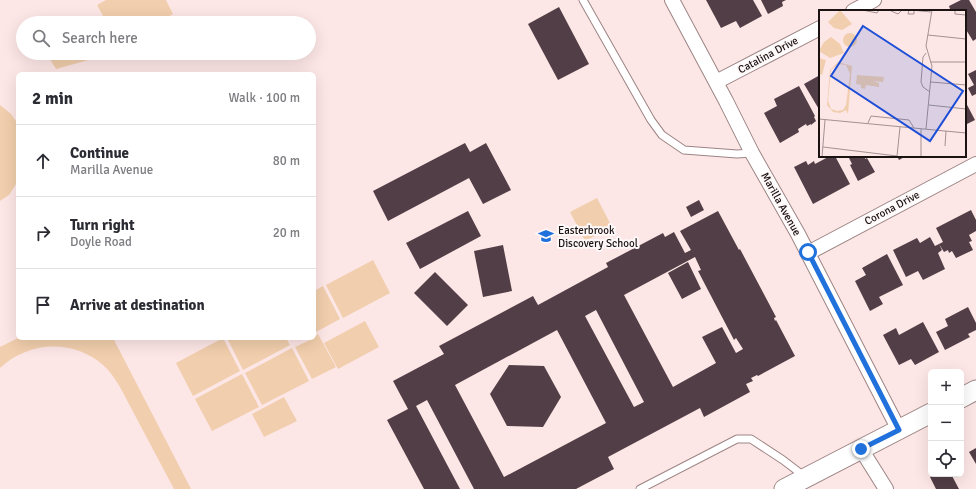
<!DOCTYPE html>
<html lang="en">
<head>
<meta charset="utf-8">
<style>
  :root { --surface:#fff; --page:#f2f2f3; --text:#2b2b33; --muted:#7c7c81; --line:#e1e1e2 }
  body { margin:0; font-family:Signika,sans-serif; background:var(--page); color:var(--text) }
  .controls { position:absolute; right:12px; bottom:12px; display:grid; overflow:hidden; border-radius:6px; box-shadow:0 4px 16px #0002 }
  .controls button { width:36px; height:36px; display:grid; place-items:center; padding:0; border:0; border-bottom:1px solid var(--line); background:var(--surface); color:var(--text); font:20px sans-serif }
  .stop { position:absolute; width:12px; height:12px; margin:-9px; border:3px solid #2171dc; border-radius:50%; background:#fff }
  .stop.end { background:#2171dc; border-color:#fff; box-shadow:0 1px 4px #0008 }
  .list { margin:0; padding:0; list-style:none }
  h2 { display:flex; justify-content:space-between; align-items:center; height:52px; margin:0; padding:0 16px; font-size:17px }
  h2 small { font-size:13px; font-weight:400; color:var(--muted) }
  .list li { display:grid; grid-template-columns:26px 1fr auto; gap:12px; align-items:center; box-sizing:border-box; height:72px; padding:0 16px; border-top:1px solid var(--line) }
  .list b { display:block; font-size:15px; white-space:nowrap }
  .list p { margin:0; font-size:13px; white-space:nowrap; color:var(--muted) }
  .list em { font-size:13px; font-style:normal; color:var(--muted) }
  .icon { flex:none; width:22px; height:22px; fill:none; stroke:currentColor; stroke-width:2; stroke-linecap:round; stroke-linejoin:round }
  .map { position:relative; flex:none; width:976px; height:489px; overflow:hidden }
  .search { position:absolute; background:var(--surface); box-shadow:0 4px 16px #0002; left:16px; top:16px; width:300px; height:44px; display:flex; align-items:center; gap:10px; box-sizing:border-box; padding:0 14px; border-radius:22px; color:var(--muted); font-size:15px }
  .panel { position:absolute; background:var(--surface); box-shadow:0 4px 16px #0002; left:16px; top:72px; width:300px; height:268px; border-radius:6px }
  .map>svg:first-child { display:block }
</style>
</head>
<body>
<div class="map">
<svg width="976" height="489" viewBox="0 0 976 489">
  <rect width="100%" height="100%" fill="#fde6e6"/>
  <path fill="#f1cead" d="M106,0H166L173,14L157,23H107L97,5Z
    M46,53H92L93,54L92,59L56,69Z
    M0,105L11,114L18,124V181L9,195L0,201Z
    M597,198L612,227L585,241L570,212Z
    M373,260L390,293L343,318L326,285Z
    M323,286L340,319L314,333V291Z
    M365,321L379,347L338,369L324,343Z
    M318,334L336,367L312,379L295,347L314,338Z
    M18,338H113L191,489H174L120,387C115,379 110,371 103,365C73,339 29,341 0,368V347Z
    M223,338L240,371L193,396L176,363Z
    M227,338H286L290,345L243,370Z
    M292,348L309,381L262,405L245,373Z
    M242,374L259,407L212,431L195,399Z
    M284,397L297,421L264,437L252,414Z"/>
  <path fill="#523e46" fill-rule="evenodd" d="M706,0H753L762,16L740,28L736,21L721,28Z
    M761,0H786L782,2L783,6L768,14Z
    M961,0H969L976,12V39L973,41L965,28V11H946L950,9L949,6Z
    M559,7L589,64L558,80L528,24Z
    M976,70V94L972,96L968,88L974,85L968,74Z
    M820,75V111L804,84Z
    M799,86L815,116L814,117L816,121L811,125V124L807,126L806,124L798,129L799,132L780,143L764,113L777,106L774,99Z
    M965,101L975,120L965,125Z
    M465,143L470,152L486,143L511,190L483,204L469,178L388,221L373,191Z
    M830,156H835L850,184L813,204L794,167L806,161L808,165L814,161L815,164Z
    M848,156H867L865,157V159L867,158L875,172L858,181L850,165L852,164Z
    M897,156H906L899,160Z
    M699,200L704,210L691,217L686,207Z
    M971,210L976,220V231L969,235L972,241L969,242L973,250L956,258L952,251L949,253L948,250L944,252L939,244L943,242L936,228Z
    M468,211L481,236L420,269L406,243Z
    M718,211L739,250L740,249L776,317L774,318L775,321L776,320L795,356L758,376L757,375L751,378L753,381L746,384L750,392L704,417L700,408L608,457L614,469L576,489H474L427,400L416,406L460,489H424L387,420L408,409L393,381L444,354L439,346L533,296L538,305L608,267L606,263L663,233L665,237L674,232L685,253L691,250L680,231ZM695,257L701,270L698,271L734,340L736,338L743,349L736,353L722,327L702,337L716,363L673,387L624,295ZM596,310L644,402L634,407L585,316ZM557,330L606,423L504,477L455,385Z
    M930,237L935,246L939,244L942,250L938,253L945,269L923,280L918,271L906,277L893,250L917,238L920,243Z
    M503,245L512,291L483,297L474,251Z
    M887,254L903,285L879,297L883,304L870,311L855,281L866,275L862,268Z
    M688,262L701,289L682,299L668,273Z
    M435,272L468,305L447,326L414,293Z
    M968,307L976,323V330L968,334L970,337L945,350L936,332L948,326L945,319Z
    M923,322L939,352L915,365L911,359L899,365L883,335L896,328L899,335Z
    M509,365L544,366L561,397L543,427L507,426L490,394Z
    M976,448V464L969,452Z
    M936,474H951L959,489H936L930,477Z"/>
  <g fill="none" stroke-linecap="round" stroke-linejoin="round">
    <g stroke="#9d8484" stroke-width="9">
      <path id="lane" d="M583,0L651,120L662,135L684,150L737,154L752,153
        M640,489L737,439H751L783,460L804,476"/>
    </g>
    <g stroke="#9d8484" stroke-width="16">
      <path id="street" d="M672,0L726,101L752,153L798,234L899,430
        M853,11L874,0
        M716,82L820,28
        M808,253L976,164
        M861,449L886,489"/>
    </g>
    <g stroke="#9d8484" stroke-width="21">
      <path id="secondary" d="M961,398L976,390
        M784,489L931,413"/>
    </g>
    <use href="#lane" stroke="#fff" stroke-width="7"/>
    <use href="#street" stroke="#fff" stroke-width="14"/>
    <use href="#secondary" stroke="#fff" stroke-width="19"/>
  </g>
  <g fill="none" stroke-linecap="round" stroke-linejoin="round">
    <path stroke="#2171dc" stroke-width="5" d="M808,252L899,430L861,449"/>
  </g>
  <defs>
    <g id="school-bare" transform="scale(1.2)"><path d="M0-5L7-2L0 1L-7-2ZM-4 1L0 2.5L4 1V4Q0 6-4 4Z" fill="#2171dc" stroke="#fef8f8" stroke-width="2.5" paint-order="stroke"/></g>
  </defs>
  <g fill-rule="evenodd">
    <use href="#school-bare" x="546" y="236"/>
  </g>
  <g text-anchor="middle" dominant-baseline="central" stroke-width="4" stroke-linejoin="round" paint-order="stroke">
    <g font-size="11" fill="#1b1212" stroke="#fef8f8">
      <text transform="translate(768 55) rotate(-28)">Catalina Drive</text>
      <text transform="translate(781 204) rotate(61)">Marilla Avenue</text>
      <text transform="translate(892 208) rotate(-28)">Corona Drive</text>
    </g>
    <g font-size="11" fill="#1b1212" stroke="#fef8f8" text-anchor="start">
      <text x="558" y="230">Easterbrook<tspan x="558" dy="13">Discovery School</tspan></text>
    </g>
  </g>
  <g transform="translate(819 10)">
    <rect width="147" height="147" fill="#fde6e6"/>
    <path d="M21,0L33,14L23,20L15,18L9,12ZM24 30a7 7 0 1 1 14 0a7 7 0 1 1-14 0ZM12,27L21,34L25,43L11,48L0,41L5,32ZM0,48L7,50L3,65L0,64ZM19,52L33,56L29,104L27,100L21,103L14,102L8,95L11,60ZM19,54L27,55L31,64L27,95L24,100L18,101L12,99L9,91L12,60ZM38,65L65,67L64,72L54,71L60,73V77L47,75L46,79L42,78V75L37,74Z" fill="#f1cead" fill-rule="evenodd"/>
    <path fill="none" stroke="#a39191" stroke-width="1" d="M43,0L58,3L60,0M70,0L79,4L83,0M90,0L89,4H95V1M92,0L112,2M136,0V4L147,5M109,25L147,29M107,43L104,47L102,72L104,77L111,82M111,52H147M112,72L147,75M110,95L147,99M0,109L147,123M49,113L52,106L90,110L95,118M107,119L113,56L107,36L113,0M126,136L127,121M4,137L78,146M78,146L81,117M3,147L6,110M102,147V119"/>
    <path fill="#1d4ed8" fill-opacity="0.15" stroke="#1d4ed8" stroke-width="2" d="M44,16L144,81L111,131L12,66Z"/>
    <rect width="147" height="147" fill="none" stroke="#1b1212" stroke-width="2"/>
  </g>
</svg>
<div class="controls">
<button>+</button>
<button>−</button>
<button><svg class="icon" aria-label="locate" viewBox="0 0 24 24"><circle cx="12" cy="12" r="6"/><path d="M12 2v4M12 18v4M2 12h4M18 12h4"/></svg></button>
</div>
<div class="stop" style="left:808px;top:252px"></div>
<div class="stop end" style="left:861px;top:449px"></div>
<div class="search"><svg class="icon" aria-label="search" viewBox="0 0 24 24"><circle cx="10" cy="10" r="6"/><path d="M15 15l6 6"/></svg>Search here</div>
<section class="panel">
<h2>2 min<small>Walk · 100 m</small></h2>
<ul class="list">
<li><svg class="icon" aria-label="ahead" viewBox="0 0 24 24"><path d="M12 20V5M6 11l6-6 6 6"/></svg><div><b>Continue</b><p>Marilla Avenue</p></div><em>80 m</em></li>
<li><svg class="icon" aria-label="right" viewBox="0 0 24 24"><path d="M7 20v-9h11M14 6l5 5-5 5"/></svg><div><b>Turn right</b><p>Doyle Road</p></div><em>20 m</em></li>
<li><svg class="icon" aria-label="arrive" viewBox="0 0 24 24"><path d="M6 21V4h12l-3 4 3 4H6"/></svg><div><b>Arrive at destination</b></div></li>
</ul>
</section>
</div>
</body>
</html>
